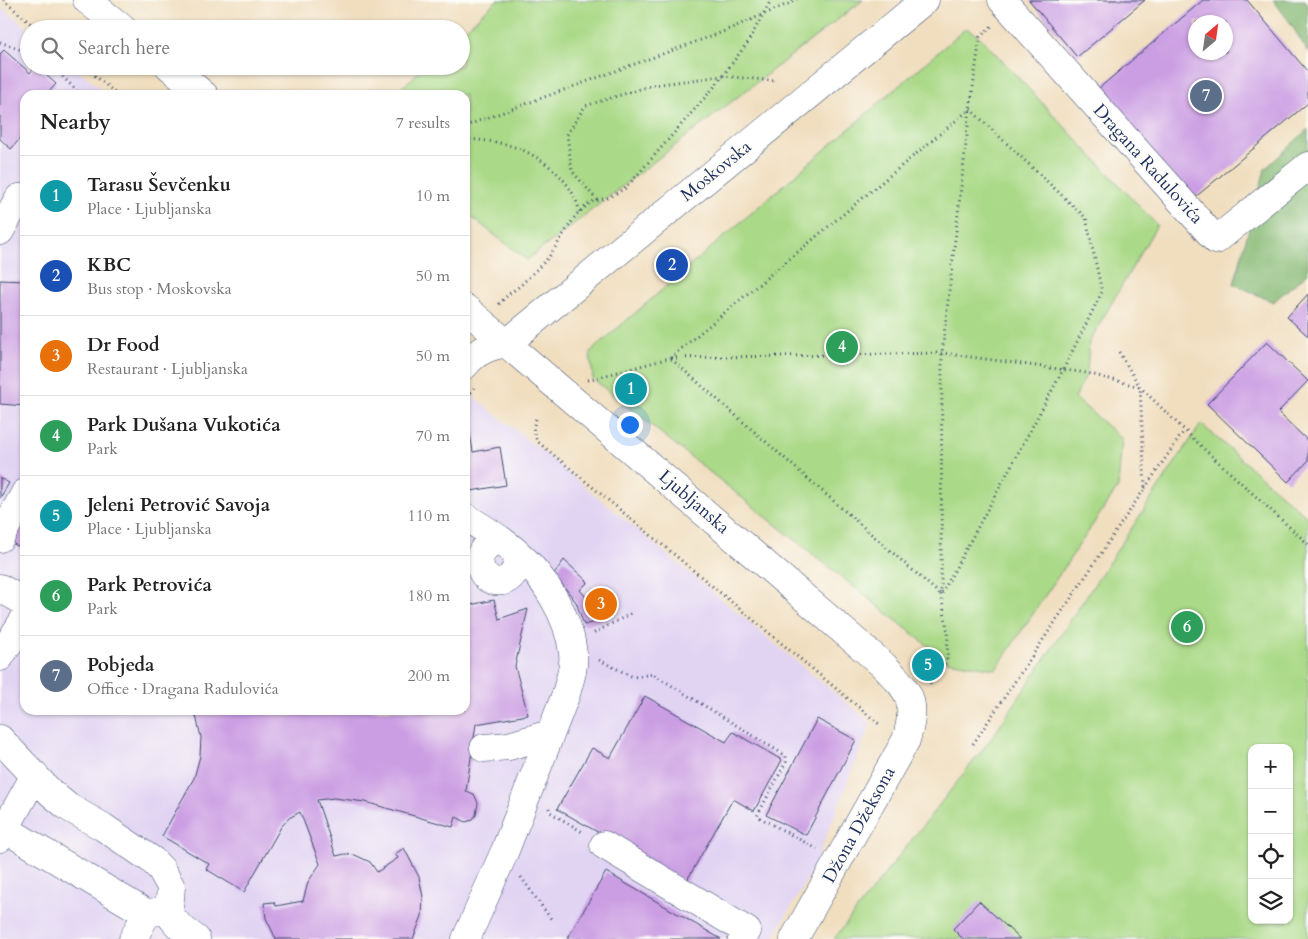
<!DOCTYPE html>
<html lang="en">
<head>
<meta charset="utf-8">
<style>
  :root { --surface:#fff; --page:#f6f6f6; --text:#222; --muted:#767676; --line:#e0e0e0; --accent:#1a73e8 }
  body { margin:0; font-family:Cardo,serif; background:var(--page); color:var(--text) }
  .controls { position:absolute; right:15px; bottom:15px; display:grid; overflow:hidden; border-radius:10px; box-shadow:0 1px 4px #0004 }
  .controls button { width:45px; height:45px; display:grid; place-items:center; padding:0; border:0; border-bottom:1px solid var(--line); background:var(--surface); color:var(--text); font:25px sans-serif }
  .compass { position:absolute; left:1188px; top:15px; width:45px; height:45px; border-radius:50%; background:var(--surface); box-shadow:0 1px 4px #0004; rotate:29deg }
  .you { position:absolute; left:629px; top:424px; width:18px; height:18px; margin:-12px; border:4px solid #fff; border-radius:50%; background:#1a73e8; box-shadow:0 0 0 8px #1a73e833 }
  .badge { display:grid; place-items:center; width:32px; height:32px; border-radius:50%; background:var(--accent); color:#fff; font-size:16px; font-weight:700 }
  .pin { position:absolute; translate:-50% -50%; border:2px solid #fff; box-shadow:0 1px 5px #0006 }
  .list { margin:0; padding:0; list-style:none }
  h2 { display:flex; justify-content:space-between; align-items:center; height:65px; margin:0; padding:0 20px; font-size:21px }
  h2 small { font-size:16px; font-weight:400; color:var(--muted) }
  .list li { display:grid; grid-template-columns:32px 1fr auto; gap:15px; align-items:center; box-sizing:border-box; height:80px; padding:0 20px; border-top:1px solid var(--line) }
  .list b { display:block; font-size:19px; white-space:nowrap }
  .list p { margin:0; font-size:16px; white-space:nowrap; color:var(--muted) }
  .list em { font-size:16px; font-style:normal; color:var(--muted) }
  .icon { flex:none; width:28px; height:28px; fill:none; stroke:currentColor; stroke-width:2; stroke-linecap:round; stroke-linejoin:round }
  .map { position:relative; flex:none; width:1308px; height:939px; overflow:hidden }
  .search { position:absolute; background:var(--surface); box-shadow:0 1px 4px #0004; left:20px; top:20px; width:450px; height:55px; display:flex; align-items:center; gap:12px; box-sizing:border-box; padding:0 18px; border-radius:28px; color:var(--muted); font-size:19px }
  .panel { position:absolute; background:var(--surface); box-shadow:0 1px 4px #0004; left:20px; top:90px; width:450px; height:625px; border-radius:15px }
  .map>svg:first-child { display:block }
</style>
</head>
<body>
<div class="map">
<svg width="1308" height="939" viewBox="0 0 1308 939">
  <rect width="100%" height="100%" fill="#fdfcf7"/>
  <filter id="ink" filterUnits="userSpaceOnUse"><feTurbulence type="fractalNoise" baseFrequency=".02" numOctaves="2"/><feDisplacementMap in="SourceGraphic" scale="10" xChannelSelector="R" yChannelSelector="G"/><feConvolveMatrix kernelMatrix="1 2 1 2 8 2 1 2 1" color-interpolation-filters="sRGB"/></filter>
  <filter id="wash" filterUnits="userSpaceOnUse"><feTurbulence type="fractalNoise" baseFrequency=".0096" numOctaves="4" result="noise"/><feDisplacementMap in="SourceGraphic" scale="20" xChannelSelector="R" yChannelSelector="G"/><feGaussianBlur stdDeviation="1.12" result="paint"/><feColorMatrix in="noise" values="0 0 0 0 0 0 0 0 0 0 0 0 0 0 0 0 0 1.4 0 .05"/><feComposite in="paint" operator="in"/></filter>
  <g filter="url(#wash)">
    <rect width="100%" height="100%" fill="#f0debf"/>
    <path fill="#e1d4f3" d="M0,6L29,29V66H73L108,95H25V710H465V390L543,452L871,723L815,865L773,939H0Z"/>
    <path fill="#aad987" stroke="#628472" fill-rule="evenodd" d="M497,0H863L527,260L465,212V95H394L425,66H461V33Z
      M966,28L980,37L1157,225L1089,342L1087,373L1075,398L1122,439L1118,487L996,669L947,661L593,379L590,352Z
      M1201,424L1308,518V939H834L994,735ZM1252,748H1289V920H1252Z"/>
    <path fill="#87b974" stroke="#517469" d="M1273,0H1305L1308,4V52L1289,21Z
      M1308,129V273L1273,302L1234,284L1265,169Z"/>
    <g id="blocks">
      <path fill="#cb9ee3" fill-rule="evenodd" d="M1029,0H1145L1077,57Z
        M1203,0H1247L1308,72V103L1192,200L1098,89ZM1196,22H1226V52H1196Z
        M4,50L30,73L36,66L56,84L46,95H25V133L11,149L0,139V54Z
        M465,226L470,230L465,240Z
        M0,280L25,281V406L0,404Z
        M1308,294V336L1287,317Z
        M1267,342L1308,381L1278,412L1308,441V461L1288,482L1207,404Z
        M468,420L473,452L500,447L506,485L465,492V421Z
        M0,478L9,483L0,498Z
        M25,512V550L8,541Z
        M564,560L588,582L580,590L586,597L598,596L607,619L584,625L576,602L554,574Z
        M494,600L499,619L528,609L515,666L528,715L476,724L466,791L474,794L478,803L476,815L472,820L466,822L456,817L453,827L365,802L334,798L317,800L336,856L345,854L355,855L370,862L377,872L398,858L395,854L404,848L419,877L423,897L422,916L413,939H276L266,918L264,903L274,902L276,906L303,901L308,882L320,864L300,812L289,818L281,827L244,892L206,869L209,864L162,836L194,778L200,756L201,737L196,716L192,710H465V606Z
        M645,696L726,742L733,732L782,760L754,811L733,799L686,882L557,809L592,748L610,758Z
        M817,719L856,740L806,835L766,815Z
        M606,872L721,939H567Z
        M979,901L1020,939H963L953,929Z"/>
    </g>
  </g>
  <g filter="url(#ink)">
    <use href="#blocks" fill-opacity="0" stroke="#3b496d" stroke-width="1"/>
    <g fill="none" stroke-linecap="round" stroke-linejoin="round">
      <g stroke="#3b496d" stroke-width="29">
        <path id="minor" d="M87,0L123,29
          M1002,0L1216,240L1308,166
          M169,66L204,95
          M0,231L19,198L25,197
          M465,308L882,664C910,692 918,700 906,740L794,939
          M465,365C476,351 490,346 507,343L925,0
          M465,517C483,528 500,538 516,552C544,576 569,616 573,653C575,667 569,682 566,694L504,853L466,939
          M0,538L25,493
          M501,540C481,543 472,563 487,578C507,589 520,572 517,553
          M0,588L25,602
          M0,657L25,618
          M0,739L51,793L68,807L103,827L152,860L161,869L171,887L169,910L173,919L180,927L196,939
          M484,748L509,746L550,734
          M5,829L139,909L147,913L169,910
          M0,838L35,775
          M604,845L747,931L742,939
          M133,939L147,913"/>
      </g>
      <path stroke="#3b496d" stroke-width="3" stroke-dasharray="1 4" stroke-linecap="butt" d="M3,0L37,29
        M0,42L29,53
        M52,66L81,95
        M83,66L118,95
        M465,126L720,33L797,0
        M465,139C479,140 494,141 508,145C532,151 561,171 573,194C576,199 578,206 580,212
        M597,200L572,171L567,135L585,106L653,85L722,76L777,81
        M499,304L510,293L520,286L549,257L576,215L591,202L607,198L626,188L715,86L748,42L771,0
        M1119,352L1140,387L1204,449L1308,544
        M671,358L942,353L1087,373L1140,387
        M588,380L670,358L970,109L1086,218L1102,292L1063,370L941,595L670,358
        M465,401L474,388
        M536,419C532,429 533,433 538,442L879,724
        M1145,488L1184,431
        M594,633L632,613
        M599,660L633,677L653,674L786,756V762L757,816L817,849
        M930,684L947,661L948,633L941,595L942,353L970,109L980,37L992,26
        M973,744L1145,488L1140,387
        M549,808L550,812L584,833
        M521,877L551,919"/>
      <use href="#minor" stroke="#fff" stroke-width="28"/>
    </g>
  </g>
  <g text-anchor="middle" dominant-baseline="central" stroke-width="4" stroke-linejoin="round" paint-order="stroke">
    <g font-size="18" fill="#1b2f5e" stroke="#fdfcf7">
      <text transform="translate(1148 164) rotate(48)">Dragana Radulovića</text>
      <text transform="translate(716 171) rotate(-39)">Moskovska</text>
      <text transform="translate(694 502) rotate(41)">Ljubljanska</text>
      <text transform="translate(859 825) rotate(-61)">Džona Džeksona</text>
    </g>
  </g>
</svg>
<div class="controls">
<button>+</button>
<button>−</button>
<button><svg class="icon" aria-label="locate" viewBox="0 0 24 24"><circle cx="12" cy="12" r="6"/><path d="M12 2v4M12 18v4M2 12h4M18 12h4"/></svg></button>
<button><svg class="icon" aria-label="layers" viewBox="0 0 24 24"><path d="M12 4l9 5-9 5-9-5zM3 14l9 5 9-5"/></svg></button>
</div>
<svg class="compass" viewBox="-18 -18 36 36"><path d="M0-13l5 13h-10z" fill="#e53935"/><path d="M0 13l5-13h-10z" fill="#767676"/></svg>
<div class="you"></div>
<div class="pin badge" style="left:631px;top:389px;background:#0f9aa8">1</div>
<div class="pin badge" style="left:672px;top:265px;background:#1a4fb4">2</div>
<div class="pin badge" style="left:601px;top:604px;background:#e8710a">3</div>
<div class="pin badge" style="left:842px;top:347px;background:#2e9e5b">4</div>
<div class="pin badge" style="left:928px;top:665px;background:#0f9aa8">5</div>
<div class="pin badge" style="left:1187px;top:627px;background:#2e9e5b">6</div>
<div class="pin badge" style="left:1206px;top:96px;background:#5c6f8a">7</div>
<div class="search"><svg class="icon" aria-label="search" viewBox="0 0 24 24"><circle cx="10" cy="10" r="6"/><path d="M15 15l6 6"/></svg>Search here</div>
<section class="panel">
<h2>Nearby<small>7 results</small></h2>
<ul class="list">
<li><span class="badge" style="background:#0f9aa8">1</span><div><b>Tarasu Ševčenku</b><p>Place · Ljubljanska</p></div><em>10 m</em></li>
<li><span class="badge" style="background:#1a4fb4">2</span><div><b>KBC</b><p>Bus stop · Moskovska</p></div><em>50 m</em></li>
<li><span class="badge" style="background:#e8710a">3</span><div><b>Dr Food</b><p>Restaurant · Ljubljanska</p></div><em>50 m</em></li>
<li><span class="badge" style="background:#2e9e5b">4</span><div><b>Park Dušana Vukotića</b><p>Park</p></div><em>70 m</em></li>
<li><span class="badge" style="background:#0f9aa8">5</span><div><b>Jeleni Petrović Savoja</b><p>Place · Ljubljanska</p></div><em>110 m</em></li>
<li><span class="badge" style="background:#2e9e5b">6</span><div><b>Park Petrovića</b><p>Park</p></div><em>180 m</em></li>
<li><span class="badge" style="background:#5c6f8a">7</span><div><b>Pobjeda</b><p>Office · Dragana Radulovića</p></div><em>200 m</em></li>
</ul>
</section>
</div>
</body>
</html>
